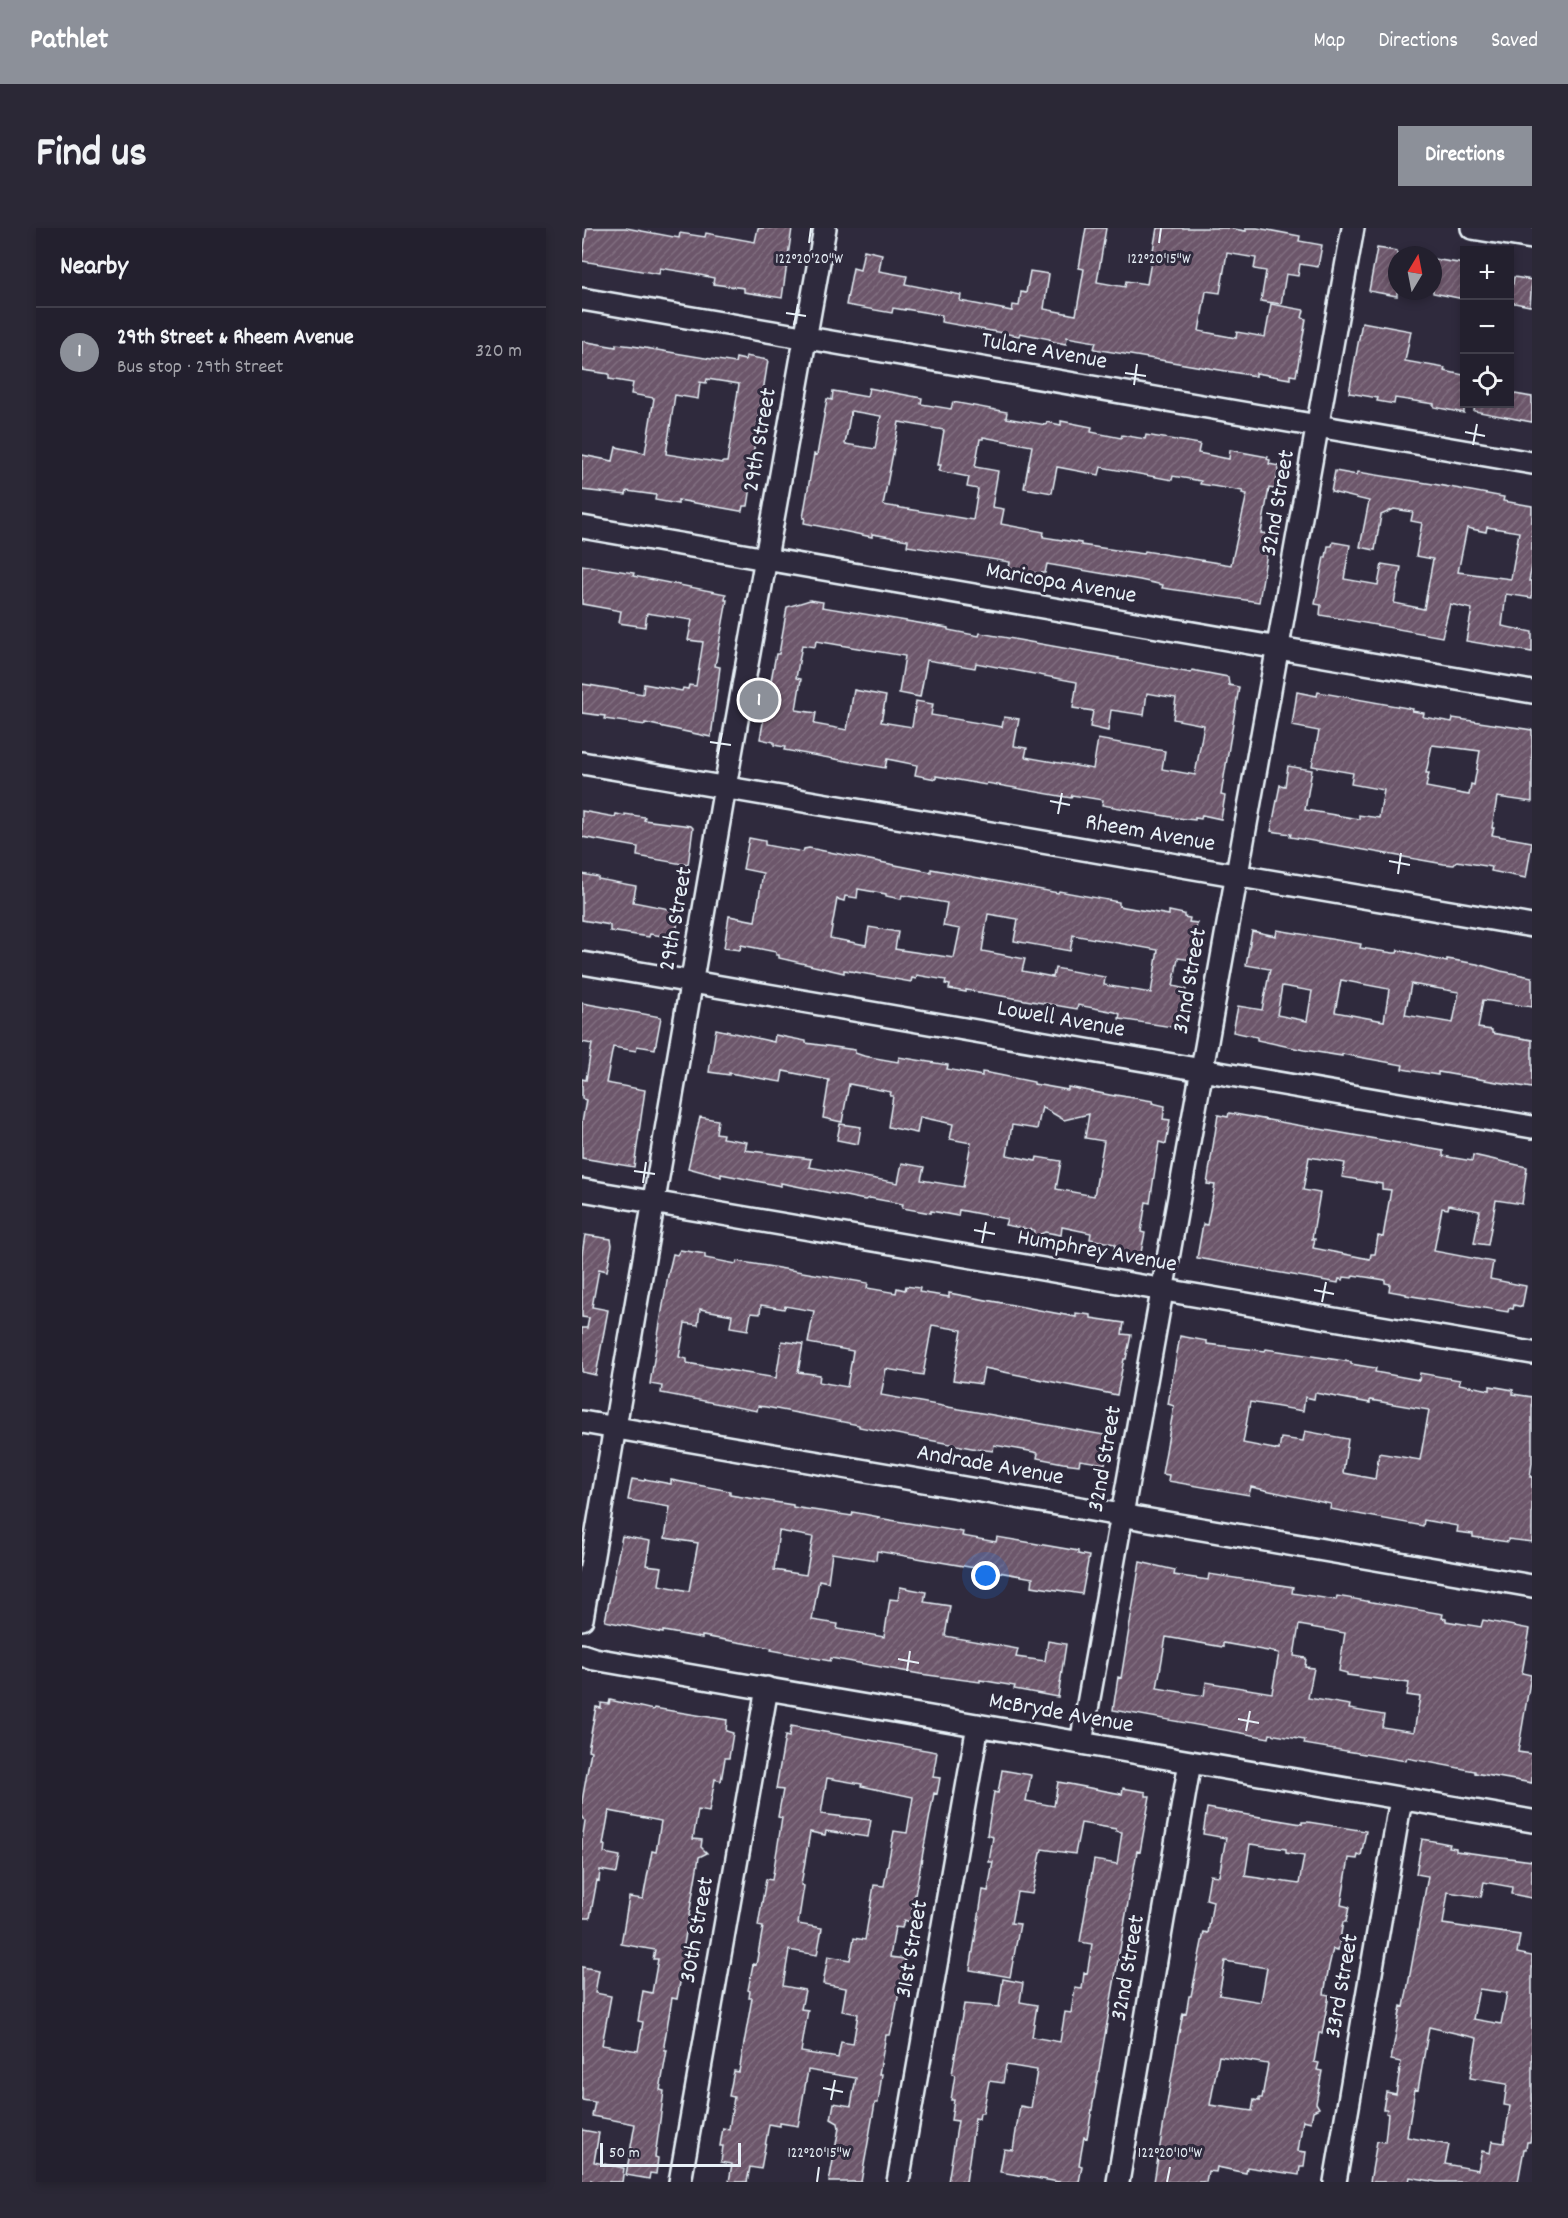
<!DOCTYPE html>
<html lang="en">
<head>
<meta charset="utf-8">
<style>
  :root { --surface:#23202e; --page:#2b2836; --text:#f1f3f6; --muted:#a3a3aa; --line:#403e4a; --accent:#8c9099 }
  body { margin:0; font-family:Dekko,sans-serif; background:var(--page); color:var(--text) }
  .controls { position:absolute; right:18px; top:18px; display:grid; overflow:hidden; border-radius:0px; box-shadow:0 3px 9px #0003 }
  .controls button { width:54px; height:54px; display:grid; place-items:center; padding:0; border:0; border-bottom:2px solid var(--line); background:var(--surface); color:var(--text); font:30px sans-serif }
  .compass { position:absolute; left:806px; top:18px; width:54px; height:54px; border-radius:50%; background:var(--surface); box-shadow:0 3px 9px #0003; rotate:10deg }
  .scale { position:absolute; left:18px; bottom:15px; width:141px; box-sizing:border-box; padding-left:6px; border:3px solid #e8f1f8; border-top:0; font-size:16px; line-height:21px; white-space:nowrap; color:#e8f1f8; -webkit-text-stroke:4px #2f2a3d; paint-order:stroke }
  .you { position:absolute; left:404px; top:1348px; width:21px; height:21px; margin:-15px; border:4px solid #fff; border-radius:50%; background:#1a73e8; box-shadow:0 0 0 9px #1a73e833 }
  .badge { display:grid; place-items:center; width:39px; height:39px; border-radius:50%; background:var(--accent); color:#fff; font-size:20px; font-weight:700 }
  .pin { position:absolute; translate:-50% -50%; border:3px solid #fff; box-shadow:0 2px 6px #0006 }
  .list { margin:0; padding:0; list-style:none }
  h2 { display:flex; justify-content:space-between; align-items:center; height:78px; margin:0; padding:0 24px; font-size:26px }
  h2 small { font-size:20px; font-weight:400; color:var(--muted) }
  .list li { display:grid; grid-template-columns:39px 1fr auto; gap:18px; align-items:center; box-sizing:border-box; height:90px; padding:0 24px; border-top:2px solid var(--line) }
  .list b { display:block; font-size:22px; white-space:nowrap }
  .list p { margin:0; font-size:20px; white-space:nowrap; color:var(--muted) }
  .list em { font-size:20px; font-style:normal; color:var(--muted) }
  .icon { flex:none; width:33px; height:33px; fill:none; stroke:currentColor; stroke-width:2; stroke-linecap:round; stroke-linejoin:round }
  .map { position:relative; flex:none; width:950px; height:1954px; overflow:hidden; border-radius:0px }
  header { display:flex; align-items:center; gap:36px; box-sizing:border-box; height:84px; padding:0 30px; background:var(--accent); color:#fff }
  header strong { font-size:28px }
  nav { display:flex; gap:33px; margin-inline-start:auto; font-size:21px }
  .intro { display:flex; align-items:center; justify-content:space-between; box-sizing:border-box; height:144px; padding:0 36px }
  h1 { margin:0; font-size:42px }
  .button { padding:15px 27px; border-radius:0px; background:var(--accent); color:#fff; font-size:21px; font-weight:700 }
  main { display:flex; gap:36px; padding:0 36px }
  aside { flex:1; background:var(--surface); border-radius:0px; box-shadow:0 3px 9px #0003 }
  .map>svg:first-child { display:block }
</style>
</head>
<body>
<header>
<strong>Pathlet</strong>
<nav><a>Map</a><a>Directions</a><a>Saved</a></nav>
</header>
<div class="intro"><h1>Find us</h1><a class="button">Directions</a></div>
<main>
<aside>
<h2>Nearby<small></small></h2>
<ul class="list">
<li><span class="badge">1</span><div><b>29th Street &amp; Rheem Avenue</b><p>Bus stop · 29th Street</p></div><em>320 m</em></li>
</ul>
</aside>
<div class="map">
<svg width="950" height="1954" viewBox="0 0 950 1954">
  <defs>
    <pattern id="building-hatch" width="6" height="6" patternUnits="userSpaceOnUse" patternTransform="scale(1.5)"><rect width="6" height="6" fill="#6c566a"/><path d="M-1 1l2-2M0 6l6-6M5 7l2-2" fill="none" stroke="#816f80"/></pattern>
  </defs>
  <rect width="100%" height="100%" fill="#2f2a3d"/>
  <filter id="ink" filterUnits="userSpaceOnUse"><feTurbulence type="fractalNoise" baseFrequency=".0167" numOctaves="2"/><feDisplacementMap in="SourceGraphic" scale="12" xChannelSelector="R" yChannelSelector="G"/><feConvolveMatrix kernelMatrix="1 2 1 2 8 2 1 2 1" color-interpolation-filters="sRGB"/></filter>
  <g filter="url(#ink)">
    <path fill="url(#building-hatch)" stroke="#e8f1f8" stroke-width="1.5" fill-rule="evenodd" d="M5,0H44L97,10L98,5L123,9L124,5L173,14L176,0H210L200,70L162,64V60L131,56L132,50L109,45L78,40L77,46L0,33Z
      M504,0H524L515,54L543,59L544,53L565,56L575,0H646L664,3V0H675L718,8L717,13L740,17L736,39L718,36L716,48L704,46L699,76L679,73L684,43L672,41L674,30L645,25L638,65L624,63L617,103L654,110L655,104L683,109L689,76L722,82L720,90L724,91L714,148L708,147V151L674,145V148L512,121L514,114L485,109L484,116L468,113V111L438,105L437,108L359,94L360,87L323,81V82L311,80L310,85L264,77L271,40L278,42L282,22L300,26L297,43L325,48L323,56L379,67L378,73L430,83L431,77L437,78L439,64L444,65L448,43L467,46L462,81L494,87L502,41L497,40Z
      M795,20L815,23V68L787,63Z
      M851,31L882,36V71L851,65Z
      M932,49L950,52L948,78L927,74V56H931Z
      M780,94L829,103L823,133L863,140L862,143L882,147V185L852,179V176L813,170L812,176L795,173L796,170L767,165Z
      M0,113L34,119V116L51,118L153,135L154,130L163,132L164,128L186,132L170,233H173L166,278H161L160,283H158L96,272V276L73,272L74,267L45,263L44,267L0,262V227L31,233L34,219L63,225L72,170L49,166L51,155L27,151V146L0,142ZM125,151L157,156L145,234H141L140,235L84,226L93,167L116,171L118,154L124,155Z
      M287,160L340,170L339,176L369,181L371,174L425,184L424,190L464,197L465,194L479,197V193L510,199L509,204L539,210L540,207L563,211L564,207L618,216L616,225L647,231L648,222L686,229L685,231L688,232L687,236L697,238L693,261L687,260L679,305L688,306L677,374L580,360L581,357L558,352L465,336L463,345H454L427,340L428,334L325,318L326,312L290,306V309L222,295L223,290H221L232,226L235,227L245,171L250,172L251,163L285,169ZM269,183L299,188L293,221L263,216ZM317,194L362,202L356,237H359L357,243L387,249L385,259L396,261L391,292L301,277ZM401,209L450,218L442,260L470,265L475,239L517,247L519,239L590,252L591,248L619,253L618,256L661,263L660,265L665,266L649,337L563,323L562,326L499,317V315L461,309L462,304L419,296L422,281L410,279L416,243L393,239L398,211H401Z
      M927,165L950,169V194L892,183L893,176H927Z
      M753,243L775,247L776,244L851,256L922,269L921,273L950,278V338L947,353H950V370L924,366L920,398L950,404V424L884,413L890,381L868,376L860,409L738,387L739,377L733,376L742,329H744L746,318H750L751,314L768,317L762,351L796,357L800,336L819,339L812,375L842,381L851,331L834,328L840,295L829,293L831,284L812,281L799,287L793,322L778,319L787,273L749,264ZM905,299L937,304L929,351L876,344L885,300L904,304Z
      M0,337L52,345L51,348L144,366L143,372H145L133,438L138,439L129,509L63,495V497L22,491L23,488L0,485V456L61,466L62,456L100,463L101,460L106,461L107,457L114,458L121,414L106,412L110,392L65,385L63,399L37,395L39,383L0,376Z
      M228,372L241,374L240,379L366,400V402L397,408L398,405L537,430L536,431L609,445L610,442L646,449L647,457L657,459L639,567L643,568L639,591L620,587L619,591L613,590V592L595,590L520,577L521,572L490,567L489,570L405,555L404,557L354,548V551L333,547L335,537L305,531L303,540L202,522L203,519L192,517V514L178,511L194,426H197L205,379ZM234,413L323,428L317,465L338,469L345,432L393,440L394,435L495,454L491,480L511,483L508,499L526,503L529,482L562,487L565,465L594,470L591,491L622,497L613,547L580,541L583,523L516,511L511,541L443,529L445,520L432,518L437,491L422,489L420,499L349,487L351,476L334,473L330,499L299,494L304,468L272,462L265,502L232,496L234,485L214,482L219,451L214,450L220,417L233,419Z
      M715,464L735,468L736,464L831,481L830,483L842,485L841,489L870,494L871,490L950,502V574L915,569L910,600H912L910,607L950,614L944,650L909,643L910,639L875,633L872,637L862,636L708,609L709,606L689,603L698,557L703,558L706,538L730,542L723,582L777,591V587L797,590L802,562L769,556L771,545L730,538L737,503L710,498ZM850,517L898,523L892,557L889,556L887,567L844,559L847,545H844Z
      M0,583L33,589L34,586L43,588V586L63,589L62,592L109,598L111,600L106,637L55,628L56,619L0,609Z
      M167,610L183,613V617L221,624L222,621L227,620L349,644V641L476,665L477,663L537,674V678L587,687V683L602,686V689L608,690L607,694L615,695L612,714L614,715L611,732L596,730L591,758L604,761L597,800L537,791L538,786L533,784L496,777L495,781L384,762V764L367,761L368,757L363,756L364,752L335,747L334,751L330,750L329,754L262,742V745L197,730V727H194V724L159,717L158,722L142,720L147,688L173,693L181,645L161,641ZM276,661L304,666V668L319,671L320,667L365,675L361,698L378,701L372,730L313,721L316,704L287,699L284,717L248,710L255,671L262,673L263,668L275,670ZM406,686L436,691L432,713L488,723L491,707L576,722L569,765L522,757L523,749L473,740L471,749L440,743L443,731L400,723Z
      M0,646L16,649V651L54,658L51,674L98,683L93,710L68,706L67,709L28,703V697L0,692Z
      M695,702L779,716L778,720L811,725H815L816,722L865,734V731L895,736L919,743L950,749V779L901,772L896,800L910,802V805L950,812V860L856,844V847L820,841L821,837L760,826V828L722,822L675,812V809L651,804L656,778L680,782L688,741L664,737L670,703L694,708ZM759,752L807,761L802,793L753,784ZM829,756L877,764L871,795L823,787ZM700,758L730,763L725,793L695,787Z
      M0,775L79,789L73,821L55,818L54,823L31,819L24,855L63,862L52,939L0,930V895L4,872L0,871V851L4,852L10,816L0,814Z
      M134,801L192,814L193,807L224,813V815L273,822V825L282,828L316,834L317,829L341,833L366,837L365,841L400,848V844L407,845L452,854V856L486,862V859L533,868V867L571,873L570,875L583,878L581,891L588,892L584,916L577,914L568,975L564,974L559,1004L563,1005L558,1029L532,1025L533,1016L508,1011L509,1005L480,999L479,1007L463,1004L451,1009L452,1002L423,997L425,991L377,982L376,988L349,983V985L320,980L321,976L288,970L283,972L199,955V958L139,946V949L106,940L118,889L136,892L134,905L141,906L140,910L165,914L163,922L229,931L227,939L316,955L320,935L342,939L339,952L381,959L389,915L368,911L371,896L338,889L335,905L306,899L311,868H308L309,864L267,856L260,894L241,890L247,852L201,843L199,854L147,845V847L127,844ZM460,879L482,892L507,886L503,910L522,913L512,968L474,961L479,933L455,929L454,933L425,927L430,897L455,901Z
      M647,885L861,923V928L890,933L891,927L945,939L940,976L914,972L906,1017L892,1015L898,983L867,977L866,981L860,980L852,1023L911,1034L908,1051L944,1058L940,1079L932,1077L931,1081L927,1080L926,1084L824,1067V1066L807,1063L808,1056L803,1055V1052L771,1047L770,1050L762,1049L761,1052L757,1051L756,1055L615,1030L621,996L625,997L633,957L625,956L636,887L646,889ZM727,929L763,935L760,949L800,956V961L809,962L801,1009L796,1008L793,1026H789L788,1031L731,1020L733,1011H730L738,965L721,962Z
      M258,896L279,899L276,916L255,912Z
      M3,1007L29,1011L30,1017L25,1043L17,1041L10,1079L26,1082L14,1147L0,1144V1100H5L7,1090L0,1089V1026Z
      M98,1022L123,1026V1030L154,1036L155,1033L286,1055L285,1060L314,1065L315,1060L323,1062L324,1058L338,1060L337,1064L367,1069V1065L494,1089V1085L509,1087V1090L542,1095L540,1106L549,1107L544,1131H542L535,1167L402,1140L399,1156L371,1152L380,1102L350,1097L341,1147L304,1141L299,1167L528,1208L523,1236L498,1232L497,1237L481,1235L455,1230L456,1225L447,1223L412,1217L411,1223L395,1221L277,1199V1197L184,1179L176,1178L175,1183L79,1165L80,1158L68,1156L86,1047L91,1026L95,1027ZM179,1077L202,1081L203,1078L232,1083L226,1115L271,1123L265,1159L237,1154L238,1147L216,1144L221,1116L200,1113L194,1150L105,1135V1131L97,1129L103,1095L116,1097L118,1081L150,1087L148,1099L166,1102L169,1085L178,1086Z
      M598,1108L625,1113V1116L683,1123L684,1121L769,1134V1136L794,1140L793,1144L837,1152L838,1145L878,1152L877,1156L908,1162V1158L931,1162V1166L950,1169V1235L948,1249H950V1314L926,1311V1314L891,1309V1306L875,1304L876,1298L842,1292L841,1298L748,1281L749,1276L669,1259L667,1267L586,1253L587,1247L580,1246L592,1178L586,1176ZM733,1165L788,1175V1172L847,1182L838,1232L797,1225L793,1251L761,1245L766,1211L723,1203L721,1213L699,1210L697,1222L661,1215L668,1174L721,1183L723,1169L732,1171Z
      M50,1251L62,1253L63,1251L89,1256V1252L148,1263V1267L211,1277V1279L270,1288L271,1284L297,1289L296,1290L381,1304L380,1308L414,1314L415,1309L496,1323V1326L507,1328L500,1366L450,1358L451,1350L295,1323L294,1332L250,1325L246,1354L237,1352L230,1392L256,1396L255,1401L302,1409L308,1371L316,1372L318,1359L344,1364L342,1374L368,1378L363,1408L436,1421L434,1429L463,1433L466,1413L484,1416L476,1469L432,1461L433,1458L398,1452V1454L338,1446L249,1430L248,1433L189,1422L190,1420L120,1408V1410L81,1403V1405L23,1393L40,1308L68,1313L64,1337L80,1339L77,1357L107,1363L116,1315L83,1310L88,1279L46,1272ZM197,1303L231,1309L224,1347L192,1342Z
      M558,1334L593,1342L592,1347L626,1352L627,1346L711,1359L710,1365L754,1372L755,1368L861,1386L860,1390L864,1391V1393L899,1399L901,1392L948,1401L940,1445L949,1447L936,1524L950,1526V1555L893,1545V1543L825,1530L824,1533L722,1516L723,1512L688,1506L687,1510L531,1482L536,1449L539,1450ZM717,1397L763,1405L757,1443L765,1445V1447L827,1455L825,1467L838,1469L832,1504L800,1499L802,1487L767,1481L768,1477L726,1470L732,1440L723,1439L724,1430L712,1428ZM584,1409L641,1419V1415L697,1425L690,1465L624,1454L622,1468L575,1460Z
      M28,1472L71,1482L72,1480L145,1492L144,1503L151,1505L147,1530H143L139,1553L133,1551L127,1584L116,1582L111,1611L120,1612L119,1619L125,1625L117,1629L101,1722H104L95,1771L90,1770L82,1817L83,1822H85L78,1862L82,1863L73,1929L76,1930L74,1946L68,1945L67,1951L44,1947L53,1896L10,1888L13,1874L0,1872V1739L17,1742L13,1765L29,1768L20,1817L56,1823L61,1794L56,1793L61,1763L70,1765L76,1731H71L73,1722L39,1716L47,1669L61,1671L70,1623L74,1624L79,1593L27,1583L21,1617H23L22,1625L38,1628L35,1645L18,1642L17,1653L15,1652L8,1690H0V1613L3,1593L0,1587V1573L9,1523L6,1522L14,1479L19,1480V1475L27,1476Z
      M209,1498L355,1524L351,1549L358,1550L355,1566L352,1565L328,1694L322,1692L320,1700L313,1699L308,1729L323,1731L312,1791L308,1807H304L297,1846H300L296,1875H293L279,1954H247L257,1900L256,1895L249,1891L252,1875L269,1878L274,1850L226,1842L216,1898L198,1895V1898L187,1896L179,1941L168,1939L165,1954H147L150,1936L139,1934L141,1918H138L141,1900L147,1901L152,1869L147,1868L152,1843L157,1844L170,1770H167L168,1763L166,1762L171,1736L174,1737L181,1699L176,1698L184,1651L190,1652L196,1616L200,1590L196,1589L201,1562L194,1561L203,1508L207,1509ZM245,1550L280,1556L279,1558L331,1569L325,1605L312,1603L302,1658L292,1657L283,1712L272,1710L268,1732L246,1728L241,1756L264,1760L260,1783L276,1786L271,1816L259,1814L256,1830L219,1824L226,1782L219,1781L223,1762L201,1758L207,1722L235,1727L240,1700L216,1696L222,1658L219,1657L228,1604L243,1607L244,1603L286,1609L289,1592L239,1586Z
      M420,1542L449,1547L444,1573L472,1578L476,1554L540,1566L541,1560L564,1564V1568H568L558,1624L555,1623L505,1910L502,1909L497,1937L500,1938L497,1954H477L418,1944L422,1921L431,1922L438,1878L449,1880L455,1842L424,1837L421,1855L407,1853L401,1885H398L397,1891L393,1890L384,1954H366L376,1893L369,1892L372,1872H369L373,1847L370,1846L382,1776L417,1779L421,1751L441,1755L438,1774L455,1777L450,1809L478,1814L483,1784L489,1785L493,1760L500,1761L502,1745L505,1746L510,1716L498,1714L512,1632L535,1636L540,1604L534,1603V1601L499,1595L493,1626L460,1621L450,1666L435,1664L429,1695L438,1696L428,1749L388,1742L401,1662L406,1663L411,1634H407L411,1609L405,1607L412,1564L416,1565Z
      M625,1580L720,1596V1594H726L784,1603L779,1628L776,1627L775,1631L767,1630L759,1677L767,1679L764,1694H761L756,1722L751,1721L747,1738L742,1766L747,1767L741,1800L740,1805H737L732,1834L737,1835L735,1842L740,1843L734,1875L737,1880L731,1883L729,1894L721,1892L716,1923L724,1924L722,1938H718L717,1947L665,1939L664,1945L635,1939L634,1944L626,1943L624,1954H572L596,1810L601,1785L604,1786L607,1768H609L622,1704L626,1705L631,1673L624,1671L628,1647L637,1648L644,1610L621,1606ZM668,1616L704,1621V1625L722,1628L717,1656L663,1648ZM643,1733L685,1740L679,1774L637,1767ZM637,1828L686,1836L680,1870H677V1873L672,1872L670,1883L628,1877Z
      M840,1611L868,1616L867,1619L874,1620V1623L950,1633V1670L929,1666L930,1659L902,1654L899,1669L866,1664L861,1696L938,1707L935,1725L950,1728V1902L948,1914H945L944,1921H942L936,1954H855L828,1949L827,1954H788L795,1913L803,1914L806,1886L804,1885L805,1881H801L804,1864L814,1866L819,1834L809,1832L819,1778L822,1779L846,1648L834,1646ZM897,1761L925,1765L919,1796L891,1791ZM847,1799L895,1810L888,1850L925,1856L922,1877L928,1878L922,1915L910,1913L908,1925L900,1923L896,1942L863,1936L867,1917L825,1909L833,1861L836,1862Z
      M0,1902L17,1905L12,1934L42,1940L40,1954H12L9,1952V1954H0Z"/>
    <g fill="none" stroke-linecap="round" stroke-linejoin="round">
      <g stroke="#e8f1f8" stroke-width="26">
        <path id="minor" d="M890,0L950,10
          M0,71L950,235
          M0,299L950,464
          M0,535L950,698
          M0,735L950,899
          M0,962L950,1125
          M0,1194L950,1358
          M0,1391L143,559L243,0
          M0,1427L12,1431L950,1593
          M499,1515L771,0
          M98,1954L185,1460
          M316,1954L396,1497
          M536,1954L608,1534
          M753,1954L819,1571"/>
      </g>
      <use href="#minor" stroke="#2f2a3d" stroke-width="21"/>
    </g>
  </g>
  <path fill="none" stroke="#e8f1f8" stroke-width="2" d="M227,15L229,0M577,15L579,0M204,85L224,88M212,97L216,76M543,145L564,148M552,157L555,136M883,204L903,208M891,217L895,196M128,514L149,517M136,526L140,505M468,573L488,577M476,586L480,565M807,633L828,637M816,646L819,625M52,943L73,946M61,955L64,934M392,1002L413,1006M400,1015L404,994M732,1062L752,1066M740,1074L744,1054M316,1431L337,1435M325,1443L328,1423M656,1491L677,1495M664,1503L668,1483M241,1860L261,1864M249,1872L253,1852M235,1954L237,1939M585,1954L588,1939"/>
  <g text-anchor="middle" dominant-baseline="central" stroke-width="6" stroke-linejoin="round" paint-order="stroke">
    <g font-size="24" fill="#e8f1f8" stroke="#2f2a3d">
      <text transform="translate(462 124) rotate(10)">Tulare Avenue</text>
      <text transform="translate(179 212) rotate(-80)">29th Street</text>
      <text transform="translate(697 275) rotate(-80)">32nd Street</text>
      <text transform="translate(479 356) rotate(10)">Maricopa Avenue</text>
      <text transform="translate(568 606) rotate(10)">Rheem Avenue</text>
      <text transform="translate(95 691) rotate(-80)">29th Street</text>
      <text transform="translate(609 753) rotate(-80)">32nd Street</text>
      <text transform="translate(479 792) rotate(10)">Lowell Avenue</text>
      <text transform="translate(515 1024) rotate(10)">Humphrey Avenue</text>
      <text transform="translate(524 1231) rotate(-80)">32nd Street</text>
      <text transform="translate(408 1238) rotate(10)">Andrade Avenue</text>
      <text transform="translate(479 1486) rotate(10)">McBryde Avenue</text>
      <text transform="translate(116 1702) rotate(-80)">30th Street</text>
      <text transform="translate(331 1721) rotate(-80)">31st Street</text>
      <text transform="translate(547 1740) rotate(-80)">32nd Street</text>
      <text transform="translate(761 1758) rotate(-80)">33rd Street</text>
    </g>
  </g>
  <g font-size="15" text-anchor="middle" fill="#e8f1f8" stroke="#2f2a3d" stroke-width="6" stroke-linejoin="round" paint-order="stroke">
    <text x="227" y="35">122°20'20"W</text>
    <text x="577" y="35">122°20'15"W</text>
    <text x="237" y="1929">122°20'15"W</text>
    <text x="588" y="1929">122°20'10"W</text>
  </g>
</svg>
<div class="controls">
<button>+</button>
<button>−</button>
<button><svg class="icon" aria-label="locate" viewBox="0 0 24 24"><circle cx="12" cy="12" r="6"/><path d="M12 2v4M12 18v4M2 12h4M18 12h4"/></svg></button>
</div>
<svg class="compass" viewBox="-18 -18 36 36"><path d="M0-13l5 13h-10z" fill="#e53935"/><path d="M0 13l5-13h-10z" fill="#a3a3aa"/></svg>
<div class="scale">50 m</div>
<div class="you"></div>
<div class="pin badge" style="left:177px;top:472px">1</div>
</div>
</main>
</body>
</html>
